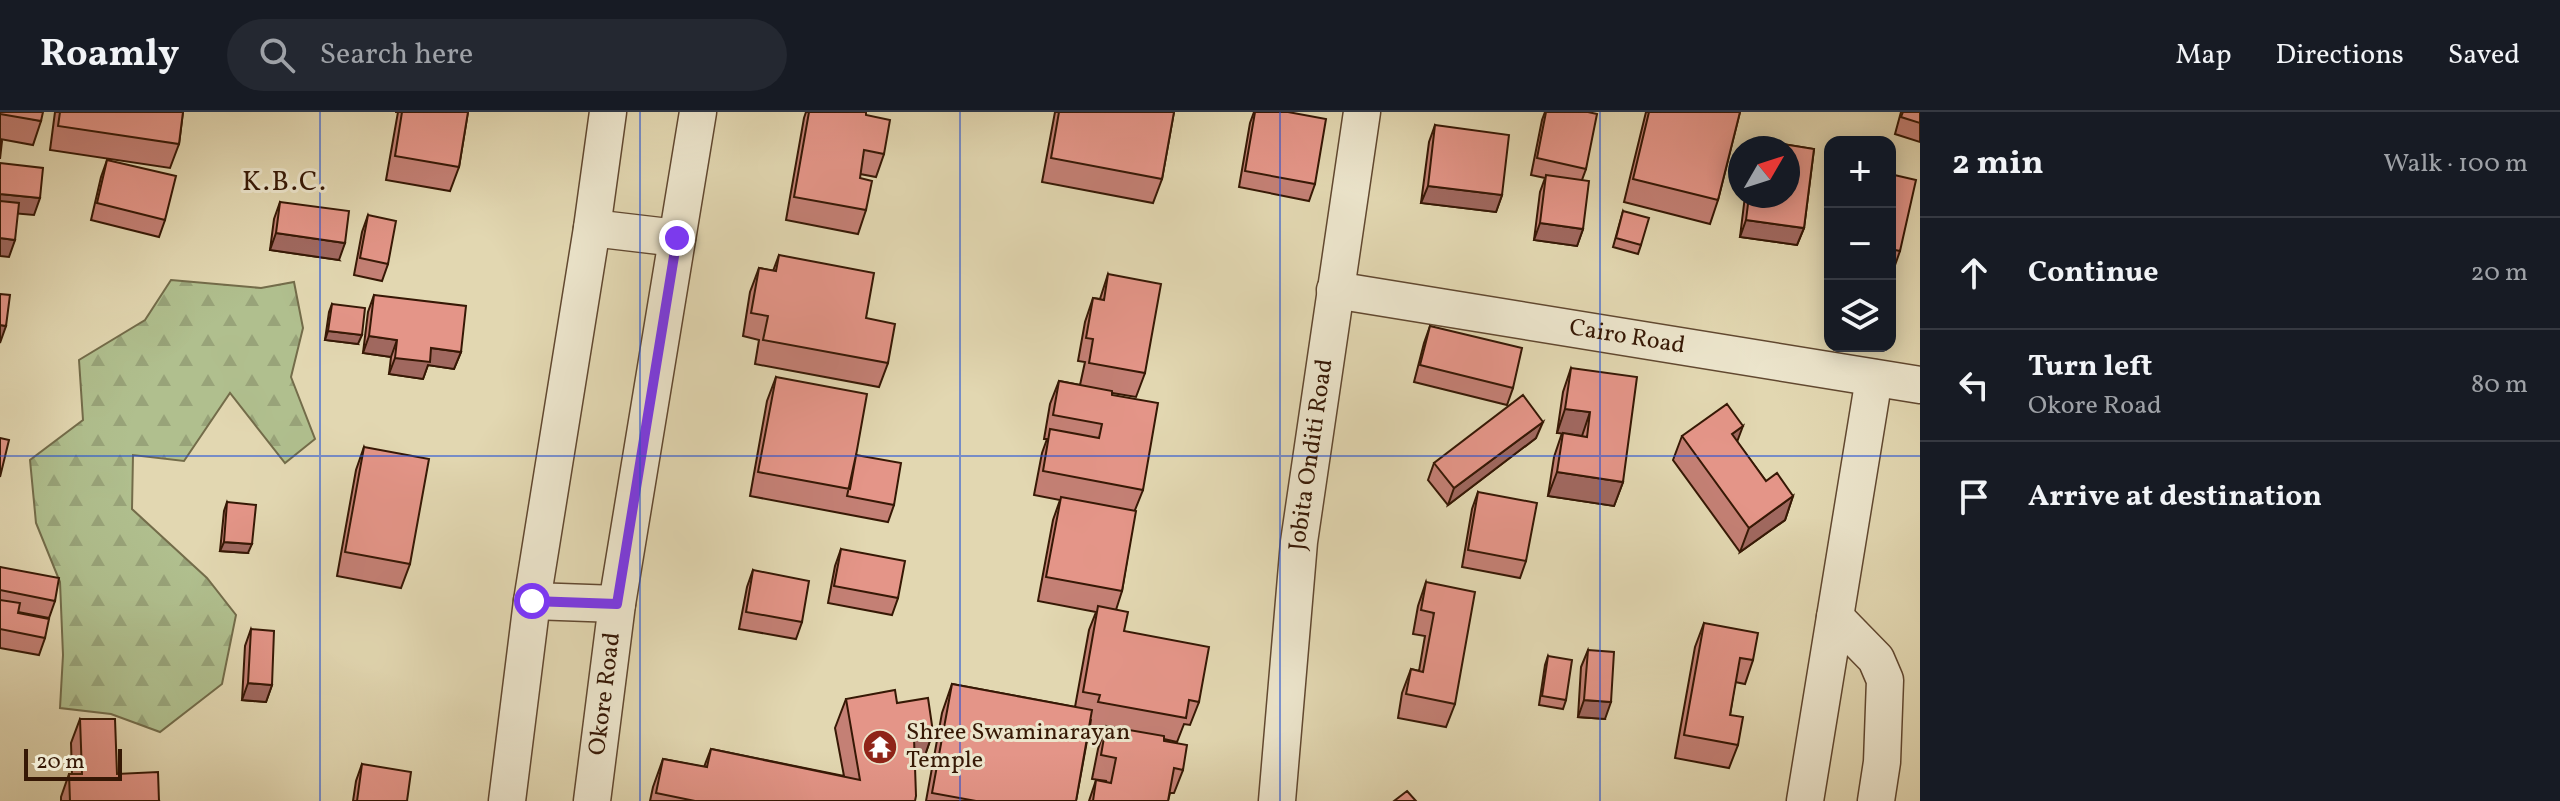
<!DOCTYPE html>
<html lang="en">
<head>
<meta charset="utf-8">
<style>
  :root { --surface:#171b24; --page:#242831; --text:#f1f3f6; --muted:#9ea1a6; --line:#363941 }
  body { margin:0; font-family:Vollkorn,serif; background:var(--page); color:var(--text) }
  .controls { position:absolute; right:24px; top:24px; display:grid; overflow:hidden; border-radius:16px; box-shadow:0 4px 20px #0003 }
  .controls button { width:72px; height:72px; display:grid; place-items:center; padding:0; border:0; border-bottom:2px solid var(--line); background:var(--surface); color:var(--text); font:40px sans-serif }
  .compass { position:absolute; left:1728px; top:24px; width:72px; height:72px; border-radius:50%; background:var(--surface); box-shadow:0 4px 20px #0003; rotate:51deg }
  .scale { position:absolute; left:24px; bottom:20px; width:98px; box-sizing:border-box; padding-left:8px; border:4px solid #361805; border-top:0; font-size:22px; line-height:28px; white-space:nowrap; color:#361805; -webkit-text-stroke:6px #ece5cc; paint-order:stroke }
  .stop { position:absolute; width:24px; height:24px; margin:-18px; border:6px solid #7c3aed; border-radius:50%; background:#fff }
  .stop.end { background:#7c3aed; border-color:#fff; box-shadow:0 2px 8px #0008 }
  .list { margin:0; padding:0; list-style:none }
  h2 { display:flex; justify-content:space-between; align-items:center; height:104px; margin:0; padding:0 32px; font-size:34px }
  h2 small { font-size:26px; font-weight:400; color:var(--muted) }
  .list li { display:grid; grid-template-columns:52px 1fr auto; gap:24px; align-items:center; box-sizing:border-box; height:112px; padding:0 32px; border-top:2px solid var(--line) }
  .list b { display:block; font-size:30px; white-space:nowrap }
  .list p { margin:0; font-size:26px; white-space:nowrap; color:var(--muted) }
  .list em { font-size:26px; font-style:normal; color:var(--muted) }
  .icon { flex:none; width:44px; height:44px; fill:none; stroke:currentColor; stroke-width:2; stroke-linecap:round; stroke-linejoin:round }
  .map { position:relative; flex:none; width:1920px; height:689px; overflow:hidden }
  header { display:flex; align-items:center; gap:48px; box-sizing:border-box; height:112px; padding:0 40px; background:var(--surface); border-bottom:2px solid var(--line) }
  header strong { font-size:38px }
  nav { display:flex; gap:44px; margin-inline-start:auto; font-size:28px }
  .search { width:560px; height:72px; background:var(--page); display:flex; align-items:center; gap:20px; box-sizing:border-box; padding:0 28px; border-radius:44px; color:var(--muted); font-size:30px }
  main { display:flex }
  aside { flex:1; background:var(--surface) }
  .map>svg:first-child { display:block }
</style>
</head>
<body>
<header>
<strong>Roamly</strong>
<div class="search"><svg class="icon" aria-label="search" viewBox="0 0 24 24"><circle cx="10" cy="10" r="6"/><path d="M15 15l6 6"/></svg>Search here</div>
<nav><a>Map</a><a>Directions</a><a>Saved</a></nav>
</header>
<main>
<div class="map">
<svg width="1920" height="689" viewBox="0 0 1920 689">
  <defs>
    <pattern id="forest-firs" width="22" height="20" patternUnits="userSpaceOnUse" patternTransform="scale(2)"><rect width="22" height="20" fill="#b0bf8e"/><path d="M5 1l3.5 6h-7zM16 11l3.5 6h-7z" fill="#98a379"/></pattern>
  </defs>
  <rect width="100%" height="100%" fill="#e2d7b1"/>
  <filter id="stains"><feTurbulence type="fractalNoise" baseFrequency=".0025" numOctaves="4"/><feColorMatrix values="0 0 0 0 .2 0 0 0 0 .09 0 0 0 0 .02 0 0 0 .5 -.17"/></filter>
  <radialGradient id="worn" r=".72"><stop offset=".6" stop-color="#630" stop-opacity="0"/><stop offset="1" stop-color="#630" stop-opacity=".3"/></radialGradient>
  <path fill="url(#forest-firs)" stroke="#736c4a" stroke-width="2" d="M171,168L261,176L294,170L303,216L291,265L315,327L285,351L230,281L184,349L133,343L132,397L207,466L236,503L222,572L160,620L111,602L60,596L63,543L60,470L36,411L30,348L83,308L79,248L145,208Z"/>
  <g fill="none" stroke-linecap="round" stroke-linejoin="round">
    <g stroke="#614830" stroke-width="39">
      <g id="minor">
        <path d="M592,116L677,126"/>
        <path id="s1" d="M1335,178L1920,273"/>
        <path d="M532,489L617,492"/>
        <path d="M1835,505L1876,547L1885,568L1882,650L1876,689"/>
        <path d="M507,689L532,489L592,116L608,0"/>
        <path id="s2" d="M592,689L617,492L698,0"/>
        <path id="s3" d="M1277,689L1299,430L1362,0"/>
        <path d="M1805,689L1874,266"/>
      </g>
    </g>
    <use href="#minor" stroke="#ece5cc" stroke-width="36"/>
  </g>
  <path fill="#c48075" stroke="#361805" stroke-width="2" d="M0,0L41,9L33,33L0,27Z
    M55,0H183L179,32L170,56L50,38Z
    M395,0H468L459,55L450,79L386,68L398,0Z
    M806,0H866V3L884,42L876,65L860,62V66L866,98L858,122L786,108L804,6Z
    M1055,0H1174L1162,67L1153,91L1042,70Z
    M1254,0H1288L1315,72L1309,89L1239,75L1250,11Z
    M1545,0H1588L1586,57L1582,68L1583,117L1577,134L1534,128L1540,80L1545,66L1531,63L1542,8Z
    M1646,0H1740L1718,88L1710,112L1624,90Z
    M1901,0H1920V30L1895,22Z
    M1435,13L1502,83L1496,100L1421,91L1429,30Z
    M1757,28L1814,37L1804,116L1797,133L1740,125L1745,84H1788V36H1754Z
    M107,48L165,108L159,125L91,108L101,65Z
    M1890,62L1900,139L1894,156L1890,155Z
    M280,90L339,148L270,138L274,107Z
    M1623,99L1641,133L1638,142L1613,135Z
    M368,103L388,152L382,169L354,163L362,120Z
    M779,143L866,206L888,251L879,275L755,252L759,228L743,224L750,180L759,156L773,159Z
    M1108,162L1145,261L1136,285L1112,281V283L1143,378L1135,398L1122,479L1116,498L1124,519L1199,590L1190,613L1184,612L1177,630L1164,627L1183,658L1174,681H1170L1168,689H1089L1096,668L1107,669L1092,667L1098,637L1105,617L1090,614L1091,607L1076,689H926L942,601L952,572L1075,595L1089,518L1096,500L1038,489L1053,408L1060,388L1034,383L1042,341L1047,327H1044L1050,292L1059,269L1080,273L1085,250L1078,249L1085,210L1093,186L1100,187Z
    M374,183L461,240L454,257L428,253L423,267L389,262L391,245L363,241L368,200Z
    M332,192L358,232L325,228L329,200Z
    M1430,214L1513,276L1507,293L1414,270L1424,231Z
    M1571,256L1623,370L1614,394L1548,384L1554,345L1562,321H1557L1563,280Z
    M776,265L856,343L894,393L888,410L750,384L767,289Z
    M1682,324L1737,330L1766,369L1793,384L1785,408L1740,440L1673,348Z
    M1536,326L1448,393L1428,368L1434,351Z
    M364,335L410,452L401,476L337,464L356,358Z
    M1478,380L1526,449L1520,466L1462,455L1472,397Z
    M227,390L248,441L220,439L224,399Z
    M841,437L898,486L892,503L828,491L835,454Z
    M0,455L55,489L49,506L18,500V501L45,526L39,543L0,536Z
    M753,458L802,510L796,527L739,517L747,475Z
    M1426,470L1455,592L1446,615L1398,606L1402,581L1411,557L1419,559L1425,524L1413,522L1418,494Z
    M1704,511L1753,548L1745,572L1735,570L1730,603L1738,633L1729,656L1675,646L1695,535Z
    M251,517L272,573L266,590L242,588L245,534Z
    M1588,538L1605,607L1578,605L1581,555Z
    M1548,544L1566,588L1563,597L1539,593L1545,553Z
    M846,587L897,591L933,620L923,649L915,651V689H650L653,675L663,647L704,655L711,637L844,664L835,616Z
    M80,607L117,662L159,689H61V685L69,662H72L71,631Z
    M362,652L407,689H353L356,669Z"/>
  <path fill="#a0685f" stroke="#361805" stroke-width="2" d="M1428,74L1502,83L1496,100L1421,91Z
    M0,82L40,86L34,103L0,100Z
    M1746,108L1804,116L1797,133L1740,125Z
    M1540,111L1583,117L1577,134L1534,128Z
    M276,121L345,131L339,148L270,138Z
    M0,126L15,128L9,145L0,144Z
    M0,213L6,214L0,231Z
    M328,219L362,223L358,232L325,228Z
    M369,224L397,228L391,245L363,241Z
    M431,236L461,240L454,257L428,253L423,267L389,262L395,246Z
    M1565,297L1590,300L1582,324L1557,321Z
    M1543,310L1536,326L1448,393L1454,376Z
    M1743,314L1734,338L1732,322Z
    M1557,360L1623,370L1614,394L1548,384Z
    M1793,384L1785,408L1740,440L1749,416Z
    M224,430L252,432L248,441L220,439Z
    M248,571L272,573L266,590L242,588Z
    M1584,588L1611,590L1605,607L1578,605Z
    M933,620L923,649L903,654L914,626Z"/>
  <path fill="#e49588" stroke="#361805" stroke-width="2" d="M0,0H43L41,9L0,2Z
    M60,0H183L179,32L58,14Z
    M402,0H468L459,55L395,44Z
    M809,0H866V3L890,8L884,42L864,38L860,66L872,69L866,98L794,85Z
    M1059,0H1174L1162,67L1051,46Z
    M1255,0H1288L1326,7L1315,72L1245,59Z
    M1546,0H1588L1597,2L1586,57L1537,46Z
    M1649,0H1740L1718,88L1633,67Z
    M1903,0H1920V11L1901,5Z
    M1435,13L1509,23L1502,83L1428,74Z
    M0,28L2,29L0,47Z
    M1757,28L1814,37L1804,116L1746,108L1749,84H1788V36H1756Z
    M107,48L176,64L165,108L97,91Z
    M0,51L43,56L40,86L0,82Z
    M1890,62L1916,68L1900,139L1890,137Z
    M1546,63L1589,69L1583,117L1540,111Z
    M0,89L19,91L15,128L0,126Z
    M280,90L349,99L345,131L276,121Z
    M1623,99L1649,106L1641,133L1616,126Z
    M368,103L396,109L388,152L360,146Z
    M779,143L874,161L866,206L895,212L888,251L763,228L768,204L751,201L759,156L776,159Z
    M1108,162L1161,172L1145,261L1089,251L1093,227L1086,226L1093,186L1104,188Z
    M0,182L10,183L6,214L0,213Z
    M374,183L466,194L461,240L431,236L430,250L395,246L397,228L369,224Z
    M332,192L365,196L362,223L328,219Z
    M1430,214L1522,236L1513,276L1420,253Z
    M1571,256L1637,265L1623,370L1557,360L1563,321L1587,325L1590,300L1565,297Z
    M776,265L867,282L850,377L758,360Z
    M1059,269L1112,279V283L1158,291L1143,378L1043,359L1050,317L1099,326L1102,312L1053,303Z
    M1523,283L1543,310L1454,376L1434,351Z
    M1727,292L1743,314L1732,322L1766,369L1777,361L1793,384L1749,416L1682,324Z
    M0,326L9,328L0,365Z
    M364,335L429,347L410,452L345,440Z
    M856,343L901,351L894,393L847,384Z
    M1478,380L1537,391L1526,449L1468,438Z
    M1061,385L1136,399L1122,479L1046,465Z
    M227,390L256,393L252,432L224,430Z
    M841,437L905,449L898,486L834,474Z
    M0,455L59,466L55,489L0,478Z
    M753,458L809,469L802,510L746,500Z
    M1426,470L1475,480L1455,592L1406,582L1411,557L1423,560L1434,501L1421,498Z
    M0,488L20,491L18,501L49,507L45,526L0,517Z
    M1098,494L1128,500L1124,519L1209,535L1199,590L1189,588L1186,606L1098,590L1100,583L1083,580Z
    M1704,511L1758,521L1753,548L1740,546L1730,603L1743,605L1738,633L1684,623Z
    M251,517L274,519L272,573L248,571Z
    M1588,538L1614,540L1611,590L1584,588Z
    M1548,544L1572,548L1566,588L1542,584Z
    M952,572L1092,598L1076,689H976L932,681Z
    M895,578L897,591L928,586L933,620L914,626L916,684L915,689H695L656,681L663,647L707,655L711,637L860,668L846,587Z
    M80,607H115L117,662L158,660L159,689H70L69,662H82Z
    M1106,614L1164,624V629L1187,633L1183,658L1174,656L1168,689H1093L1096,668L1111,671L1116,646L1101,643Z
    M362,652L411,660L407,689H357Z
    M1407,679L1416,689H1394Z"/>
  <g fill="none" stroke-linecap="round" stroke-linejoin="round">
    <path stroke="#7c3aed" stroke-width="10" d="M532,489L617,492L677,126"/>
  </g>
  <path fill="none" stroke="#1d4ed8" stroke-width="2" stroke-opacity="0.55" d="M320,0V689M640,0V689M960,0V689M1280,0V689M1600,0V689M0,344H1920"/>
  <defs>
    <g id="temple-disc" transform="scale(1.8)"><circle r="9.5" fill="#8f2418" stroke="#ece5cc"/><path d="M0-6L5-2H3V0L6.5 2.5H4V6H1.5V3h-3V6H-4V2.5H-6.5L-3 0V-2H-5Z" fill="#fff"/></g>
  </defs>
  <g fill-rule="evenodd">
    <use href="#temple-disc" x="880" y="635"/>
  </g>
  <g text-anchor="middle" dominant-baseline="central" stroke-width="6" stroke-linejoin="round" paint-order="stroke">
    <g font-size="24" fill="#361805" stroke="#ece5cc">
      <text stroke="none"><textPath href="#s1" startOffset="296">Cairo Road</textPath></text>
      <text stroke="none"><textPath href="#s3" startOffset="348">Jobita Onditi Road</textPath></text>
      <text stroke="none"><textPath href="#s2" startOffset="108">Okore Road</textPath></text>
    </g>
    <g font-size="24" fill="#361805" stroke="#ece5cc" text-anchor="start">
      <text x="906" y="621">Shree Swaminarayan<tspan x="906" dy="28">Temple</tspan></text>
    </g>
    <g font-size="28" letter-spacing="2" fill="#361805" stroke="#ece5cc">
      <text x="285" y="70">K.B.C.</text>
    </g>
  </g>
  <rect width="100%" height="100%" filter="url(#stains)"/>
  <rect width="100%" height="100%" fill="url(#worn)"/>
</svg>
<div class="controls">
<button>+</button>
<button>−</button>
<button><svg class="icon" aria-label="layers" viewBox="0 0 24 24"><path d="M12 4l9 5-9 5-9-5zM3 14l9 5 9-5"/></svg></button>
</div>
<svg class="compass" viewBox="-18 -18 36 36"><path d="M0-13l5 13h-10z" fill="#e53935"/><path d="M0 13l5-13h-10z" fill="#9ea1a6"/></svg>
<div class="scale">20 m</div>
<div class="stop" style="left:532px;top:489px"></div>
<div class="stop end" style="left:677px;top:126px"></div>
</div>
<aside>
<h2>2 min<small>Walk · 100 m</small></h2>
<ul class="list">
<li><svg class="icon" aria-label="ahead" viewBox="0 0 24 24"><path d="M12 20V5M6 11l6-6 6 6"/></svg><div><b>Continue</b></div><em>20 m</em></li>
<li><svg class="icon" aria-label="left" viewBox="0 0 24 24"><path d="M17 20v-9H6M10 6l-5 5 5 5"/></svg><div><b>Turn left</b><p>Okore Road</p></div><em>80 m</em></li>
<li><svg class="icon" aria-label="arrive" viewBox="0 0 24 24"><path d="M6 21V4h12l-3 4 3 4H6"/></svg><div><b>Arrive at destination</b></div></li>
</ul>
</aside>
</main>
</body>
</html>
